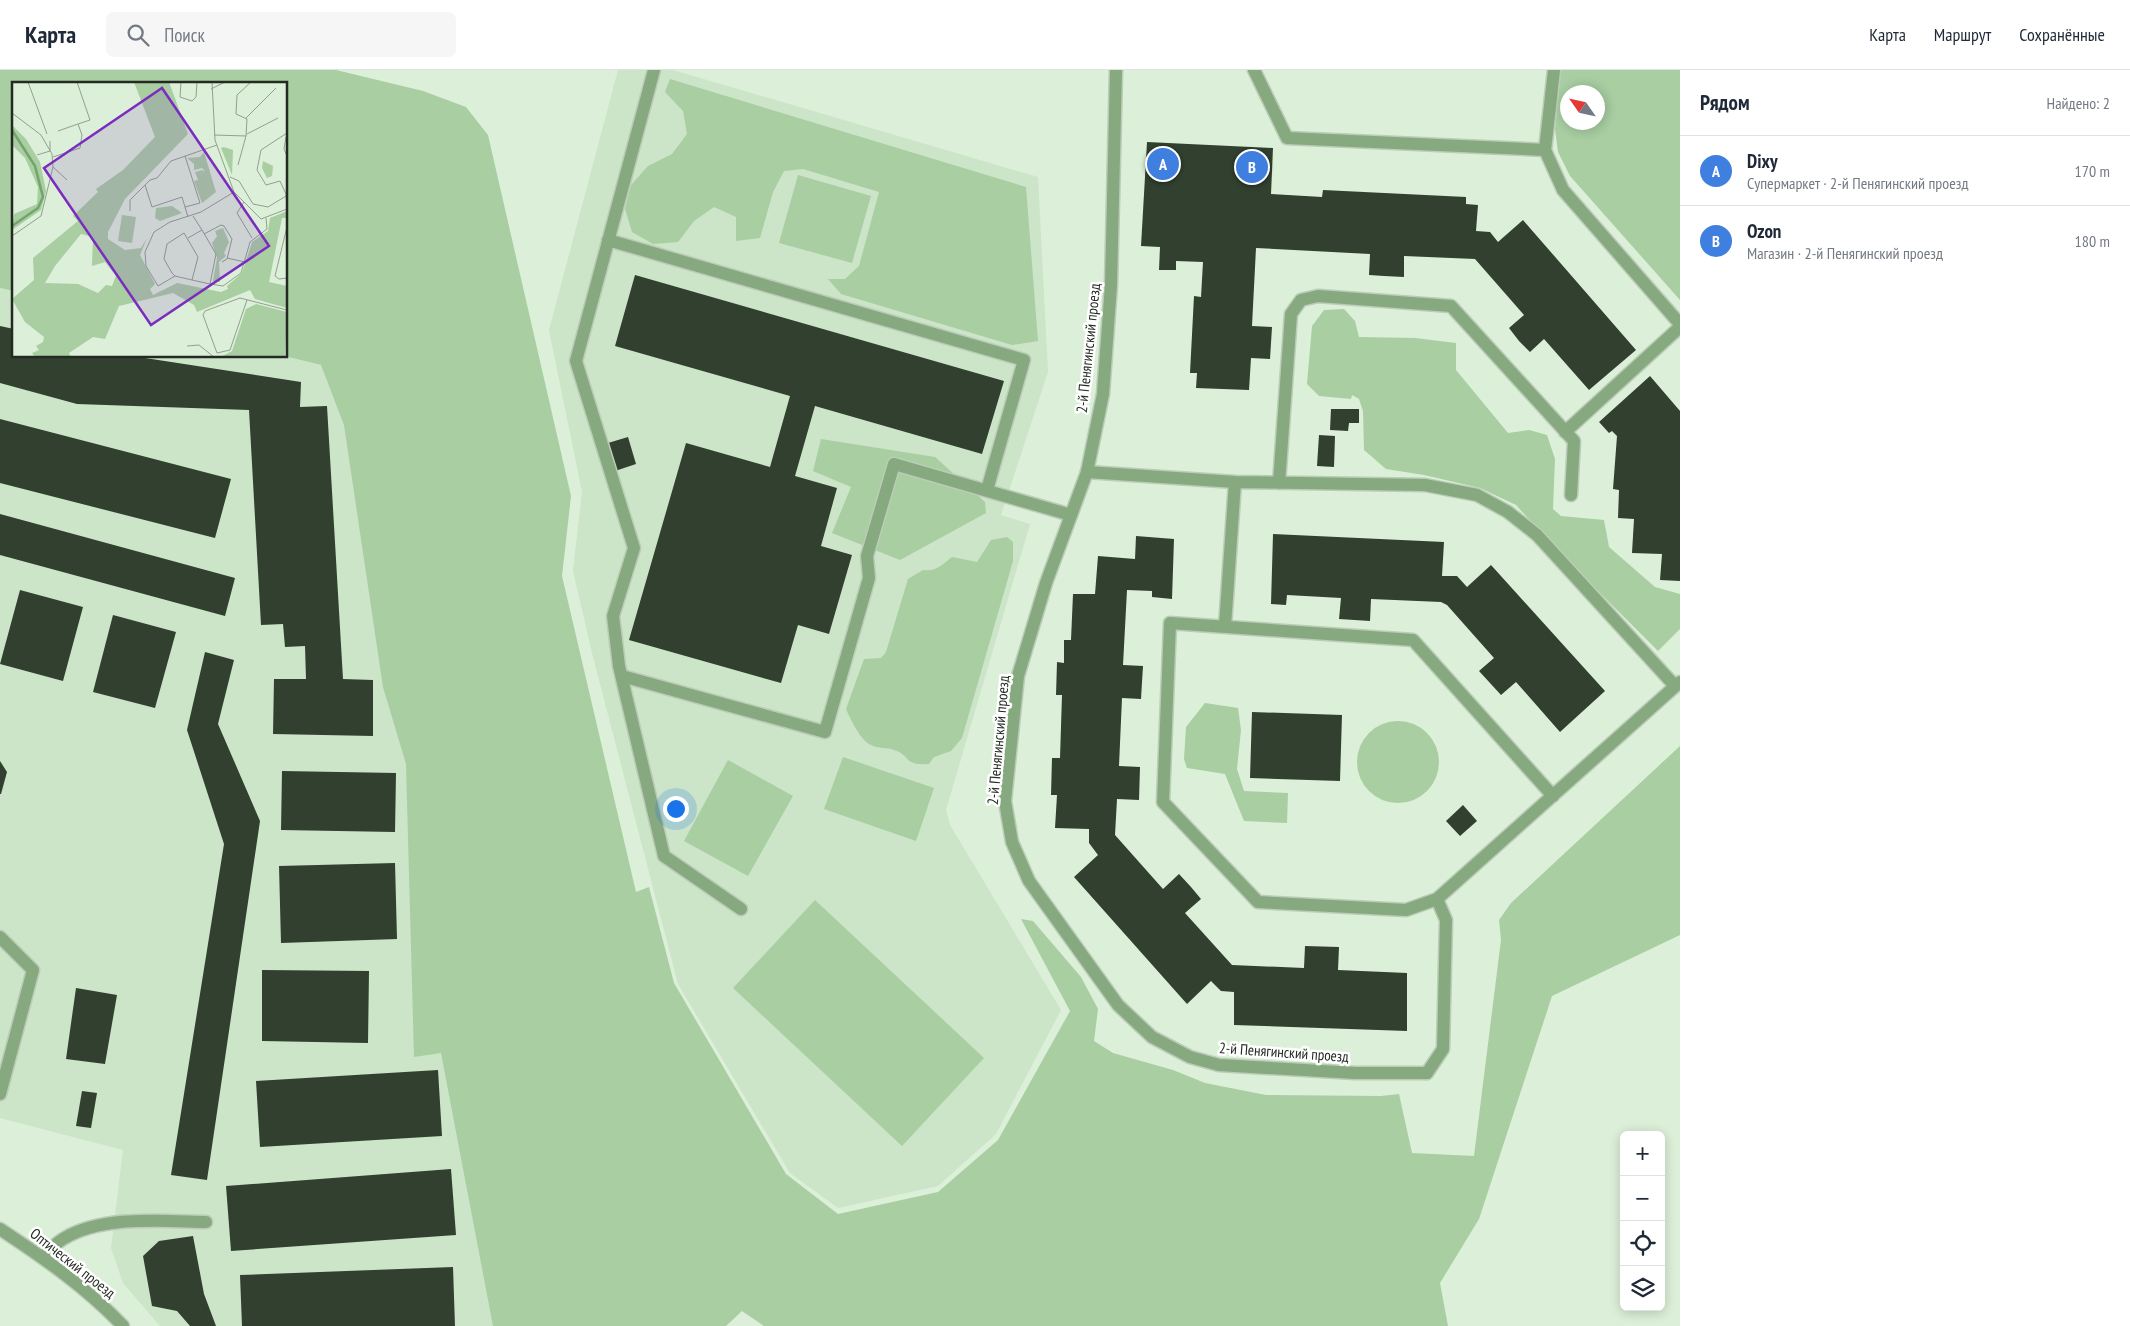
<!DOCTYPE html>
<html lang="ru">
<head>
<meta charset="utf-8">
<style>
  :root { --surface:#fff; --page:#f6f6f7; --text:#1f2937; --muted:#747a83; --line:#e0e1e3; --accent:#db2777 }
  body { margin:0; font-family:"PT Sans Narrow",sans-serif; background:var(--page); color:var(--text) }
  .controls { position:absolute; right:15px; bottom:15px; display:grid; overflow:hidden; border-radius:8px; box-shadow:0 2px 12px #0003 }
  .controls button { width:45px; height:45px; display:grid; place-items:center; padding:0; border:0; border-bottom:1px solid var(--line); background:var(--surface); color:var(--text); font:25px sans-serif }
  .compass { position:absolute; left:1560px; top:15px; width:45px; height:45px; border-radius:50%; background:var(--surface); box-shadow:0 2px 12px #0003; rotate:304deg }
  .you { position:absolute; left:675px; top:738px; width:18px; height:18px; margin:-12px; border:4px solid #fff; border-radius:50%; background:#1a73e8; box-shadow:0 0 0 8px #1a73e833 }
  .badge { display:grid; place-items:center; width:32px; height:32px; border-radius:50%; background:var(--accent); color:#fff; font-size:16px; font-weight:700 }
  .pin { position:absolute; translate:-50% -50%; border:2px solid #fff; box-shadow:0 1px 5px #0006 }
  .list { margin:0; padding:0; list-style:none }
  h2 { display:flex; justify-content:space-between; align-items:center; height:65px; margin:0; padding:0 20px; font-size:21px }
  h2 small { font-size:16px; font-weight:400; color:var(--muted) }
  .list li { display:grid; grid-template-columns:32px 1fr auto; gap:15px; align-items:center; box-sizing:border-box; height:70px; padding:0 20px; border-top:1px solid var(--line) }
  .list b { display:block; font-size:19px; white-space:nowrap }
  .list p { margin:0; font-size:16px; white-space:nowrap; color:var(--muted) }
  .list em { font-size:16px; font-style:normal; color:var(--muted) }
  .icon { flex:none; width:28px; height:28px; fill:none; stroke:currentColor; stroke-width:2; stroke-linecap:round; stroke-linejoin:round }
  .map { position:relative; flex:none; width:1680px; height:1256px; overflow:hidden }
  header { display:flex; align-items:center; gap:30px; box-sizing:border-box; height:70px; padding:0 25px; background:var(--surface); border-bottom:1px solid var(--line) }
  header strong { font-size:24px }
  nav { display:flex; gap:28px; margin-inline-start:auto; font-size:18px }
  .search { width:350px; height:45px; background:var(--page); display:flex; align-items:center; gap:12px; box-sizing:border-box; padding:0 18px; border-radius:8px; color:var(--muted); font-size:19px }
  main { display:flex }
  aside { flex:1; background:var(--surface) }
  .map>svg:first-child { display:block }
</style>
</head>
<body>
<header>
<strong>Карта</strong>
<div class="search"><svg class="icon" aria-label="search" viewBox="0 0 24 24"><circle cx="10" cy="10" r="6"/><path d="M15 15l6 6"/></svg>Поиск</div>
<nav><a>Карта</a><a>Маршрут</a><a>Сохранённые</a></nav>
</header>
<main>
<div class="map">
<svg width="1680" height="1256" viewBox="0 0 1680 1256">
  <rect width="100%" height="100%" fill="#dcefd8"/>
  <path fill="#cce4c8" d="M618,0H673L1038,107L1048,302L1001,445L1030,454L946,740L950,755L1061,940L996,1064L938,1116L838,1138L790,1103L678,914L592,583L573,501L582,422L549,260Z
    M0,218L14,221V286H284L394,314L558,1256H160L123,1213L111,1178L123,1080L0,1048Z"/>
  <path fill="#a8cea2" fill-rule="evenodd" d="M0,0H336L423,21L466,37L488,65L571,426L562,506L636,822L649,817L674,913L786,1104L838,1144L938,1122L998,1070L1070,941L1021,849L1033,851L1081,907L1098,939L1094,971L1113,983L1173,1000L1205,1013L1266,1025L1381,1026L1399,1024L1412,1083L1474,1086L1501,870L1499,850L1511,833L1680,676V865L1552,926L1479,1149L1440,1213L1448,1256H764L742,1241L726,1256H493L441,983L414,987L406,694L383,617L344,355L321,295L284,286H286V14H14V221L0,218Z
    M1561,0H1680V230L1570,106L1558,82L1555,59ZM1568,22H1598V52H1568Z
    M670,9L1026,117L1038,271L1012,275L841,224L828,209H845L859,196L879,122L803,99L784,101L773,122L760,168L736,171V147L714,137L694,151L678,172L653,174L632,162L625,139L631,115L648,96L672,84L687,64L683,41L665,22Z
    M798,105L871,126L852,193L779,173Z
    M1344,239L1355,251L1359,267L1415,268L1456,273V300L1508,363L1529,360L1547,365L1555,389L1553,439L1561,446L1604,450L1609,477L1655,517L1680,524V559L1658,581L1554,477L1516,435L1480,418L1424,405L1386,399L1364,380L1363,341L1359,329L1352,325L1351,329L1319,326L1307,314L1312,256L1324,240Z
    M821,369L935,387L985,432L986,443L900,490L832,463L851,417L813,401Z
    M1007,467L1013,472V491L962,668L951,681L934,687L929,694C903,696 911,685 894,680C887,677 878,679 871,675C860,670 851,650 846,639L864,589L881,588L886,582L908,509L923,500C936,502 942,495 952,487L977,492L991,470Z
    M1205,633L1238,638L1241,660L1237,699L1244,721L1288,723L1287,753L1244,751L1225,704L1187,698L1184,689L1186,657Z
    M1357 692a41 41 0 1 1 82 0a41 41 0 1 1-82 0Z
    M843,687L934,718L916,771L824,739Z
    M728,690L793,726L748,806L684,771Z
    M815,830L984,988L902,1076L733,918Z"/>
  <path fill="#31402f" d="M1147,72L1273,78L1271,124L1322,127L1323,120L1466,127V134L1478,135L1476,161L1490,162L1498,172L1523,150L1636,280L1589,320L1544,269L1530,282L1519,271L1509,258L1524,245L1475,189L1404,186V207L1384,206L1369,205L1370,184L1256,178L1252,256L1272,257L1270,289L1251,288L1249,320L1196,318L1197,303H1190L1194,226L1201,227L1203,192L1176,191V200H1159L1160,177L1141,176Z
    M635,205L1004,311L982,384L815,336L795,406L837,418L821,476L852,485L829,564L798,555L781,613L629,570L686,373L770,397L790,326L615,276Z
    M0,256L14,259V286H132L301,312L300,337L327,336L343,609L373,610V666L273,664L274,609H306L305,576L285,577L283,554L261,555L249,340L77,334L0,313Z
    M1650,306L1680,341V511L1660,510L1662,484L1632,483L1634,449L1618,448L1619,420L1613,419L1617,366L1612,361L1609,363L1599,352Z
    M1331,339H1359V353H1349L1348,361L1330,360Z
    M0,349L231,409L215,468L0,413Z
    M1319,365L1335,366L1334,397L1317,396Z
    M628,367L636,394L615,401L608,373Z
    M0,444L235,508L225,546L0,485Z
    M1273,464L1444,472L1442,506H1457L1467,517L1491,495L1605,621L1560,662L1516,612L1501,625L1479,601L1494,588L1447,535L1441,532L1371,529L1370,551L1339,549L1341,528L1287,525L1286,535L1271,534Z
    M1136,466L1174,469L1172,529L1152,527V521L1127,520L1123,595L1143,596L1142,612L1141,629L1122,628L1119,696L1140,697L1139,730L1117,729L1115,765L1163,819L1179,804L1191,817L1201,829L1185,843L1232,895L1304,898L1305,876L1339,877L1338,900L1407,903V961L1234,955V922L1221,921L1211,911L1187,934L1074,807L1098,785L1089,773V759L1055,758L1057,725H1051L1052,688H1060L1062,625H1056L1057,592L1064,593V570H1071L1073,524H1095L1098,486L1135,489Z
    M20,520L83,537L63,611L0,594Z
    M113,545L176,562L155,638L93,622Z
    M205,582L234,590L218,654L260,751L207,1110L171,1105L224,774L187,660Z
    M1252,642L1342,645L1340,711L1250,708Z
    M0,691L7,702L1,724H0Z
    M282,701L396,703L395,762L281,760Z
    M1463,735L1477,751L1460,766L1446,751Z
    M395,793L397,869L281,873L279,796Z
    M262,900L369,901L368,973L262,971Z
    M76,918L117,925L105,994L66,989Z
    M438,1000L442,1066L260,1077L256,1011Z
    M82,1021L97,1023L91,1058L76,1056Z
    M451,1099L456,1165L231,1181L226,1116Z
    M193,1166L204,1224L216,1256H190L177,1241L152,1236L143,1186L159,1171Z
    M453,1197L455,1256H242L240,1205Z"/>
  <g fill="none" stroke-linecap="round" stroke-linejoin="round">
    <g stroke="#bbccb7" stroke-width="15">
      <path id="lane" d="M654,0L576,291L634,478L613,546L619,596L664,786L741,839
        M1254,0L1287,68L1545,80
        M1554,0L1545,80L1563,120L1680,254
        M608,170L1024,290L987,420
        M1565,362L1680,257
        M1087,402L1235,412L1225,556
        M1235,412L1425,415L1477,425L1508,442L1537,465L1675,616
        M1279,413L1291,244L1301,230L1318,226L1451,236L1574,371L1571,425
        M622,606L825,662L869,508L867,486L894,394L1071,445
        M1553,726L1413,570L1170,553L1163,732L1258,832L1406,840L1437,829L1680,612
        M0,867L33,900L0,1024
        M1427,1003L1443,979L1446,850L1437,829
        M42,1187C49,1181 55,1174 63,1169C102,1145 162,1151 206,1152"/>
    </g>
    <g stroke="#bbccb7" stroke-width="15">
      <path id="street" d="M1116,0L1111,215L1103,324L1087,402L1046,513L1018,606L1005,731L1012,772L1029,811L1118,935L1152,967L1190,987L1219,995L1355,1003H1427
        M0,1159C44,1188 87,1218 123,1256"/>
    </g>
    <use href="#lane" stroke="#86a980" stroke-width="12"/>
    <use href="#street" stroke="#86a980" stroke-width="12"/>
  </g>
  <g text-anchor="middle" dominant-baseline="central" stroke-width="5" stroke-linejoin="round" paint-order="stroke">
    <g font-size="15" fill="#232a22" stroke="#fff">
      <text transform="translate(1088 278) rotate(-84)">2-й Пенягинский проезд</text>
      <text transform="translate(998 670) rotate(-85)">2-й Пенягинский проезд</text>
      <text transform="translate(1284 982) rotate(4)">2-й Пенягинский проезд</text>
      <text transform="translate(73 1193) rotate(38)">Оптический проезд</text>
    </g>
  </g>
  <g transform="translate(12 12)">
    <rect width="275" height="275" fill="#dcefd8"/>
    <path d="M122,0H157L176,52L113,117L96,150V157L113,168L129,166L135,156L128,173L143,202L138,207L141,213L165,201L209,210L216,207L215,204L230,191L240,160L256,149L258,136L275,129V136H270L257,200L275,204V226L243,217L238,208L185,230L182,223L161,211L107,224L93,257L81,255L57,271L59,275H23L20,271L27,268L24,264L31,260L32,255L13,240L0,217L22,198L21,176L66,139L61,134L86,110L84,107L111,88L143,55ZM69,152L81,155L80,184L93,180L104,194L100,204L94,203L86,211L66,202L33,201L43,184ZM0,43L14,57L28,80L34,109L29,128L0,148L2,132L25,122L26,105L13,76L1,64ZM212,65L221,68L220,93L209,66ZM192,70L204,110L190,121L182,99L194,96L186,98L183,90L191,88L192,91V88L190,86L182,88V82L175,76L188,75ZM251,79L261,84L260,94L255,96L250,86ZM160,124L170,131L148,139L143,136L144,126ZM110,133L124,135L120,161L106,159ZM211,146L217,160L212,171L214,174L207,180L208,200L201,199L205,176L200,161L205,154L203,149ZM244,222L275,230L273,275H209L220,269L234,227Z" fill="#a8cea2" fill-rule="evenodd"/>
    <path fill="none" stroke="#74a46c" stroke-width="2.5" d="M0,48L23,84L31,115L26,126L0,144"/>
    <path fill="none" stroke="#92a08f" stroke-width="1" d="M16,0L35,52M65,0L78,38L66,42M169,0L168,15L180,19L184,15L185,0M200,0L203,58L222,110L249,137L275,127M199,7L213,0M0,31L29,53L40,72L41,85L29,134L0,154M234,36L264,6M235,52L266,36M202,53L234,54L235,37L224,32L225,13L239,0M274,55L272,67L275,74M25,73L38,69V59M173,74L188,121L173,125M41,75L68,66L70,53L66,42L46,49M226,83L234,54M41,85L55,98M218,95L227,99L241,122L256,125L274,114M133,103L140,125L170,115L176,135M232,120L225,131L240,156M275,127L274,112L268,99L254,103L245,88L249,68L275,51M118,129V118L138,98L145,96L159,79L205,63M275,145L263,194L267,197L275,196M190,148L204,172L198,202M192,152L209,143L212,144L220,157L215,177L210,180M176,156L190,148L181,134M215,176L233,180M163,194L146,204L134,184L133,170L142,150L158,140L189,130L222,110M180,198L186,175L172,151L155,162L152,177L160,191L163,194L180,198L198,202L211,204L229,191L238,160L255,147L254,136M235,218L218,268L205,271L191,233L193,229L228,216L275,228M175,264L187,263L202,275"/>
    <path fill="#7b2cbf" fill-opacity="0.15" stroke="#7b2cbf" stroke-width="2.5" d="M150,6L257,164L139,243L32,86Z"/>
    <rect width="275" height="275" fill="none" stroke="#232a22" stroke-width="2.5"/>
  </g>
</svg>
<div class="controls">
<button>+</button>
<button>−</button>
<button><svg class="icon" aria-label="locate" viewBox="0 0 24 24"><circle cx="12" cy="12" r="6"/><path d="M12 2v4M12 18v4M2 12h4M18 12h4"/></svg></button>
<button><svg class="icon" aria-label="layers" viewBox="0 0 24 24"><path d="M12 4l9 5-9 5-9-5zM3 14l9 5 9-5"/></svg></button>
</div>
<svg class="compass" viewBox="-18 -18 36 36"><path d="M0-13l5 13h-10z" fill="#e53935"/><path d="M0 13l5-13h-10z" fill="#747a83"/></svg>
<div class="you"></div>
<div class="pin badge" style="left:1163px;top:94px;background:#3f7fe0">A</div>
<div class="pin badge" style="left:1252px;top:97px;background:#3f7fe0">B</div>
</div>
<aside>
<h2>Рядом<small>Найдено: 2</small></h2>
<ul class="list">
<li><span class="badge" style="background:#3f7fe0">A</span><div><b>Dixy</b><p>Супермаркет · 2-й Пенягинский проезд</p></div><em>170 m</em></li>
<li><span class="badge" style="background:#3f7fe0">B</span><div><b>Ozon</b><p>Магазин · 2-й Пенягинский проезд</p></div><em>180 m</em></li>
</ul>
</aside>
</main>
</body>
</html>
